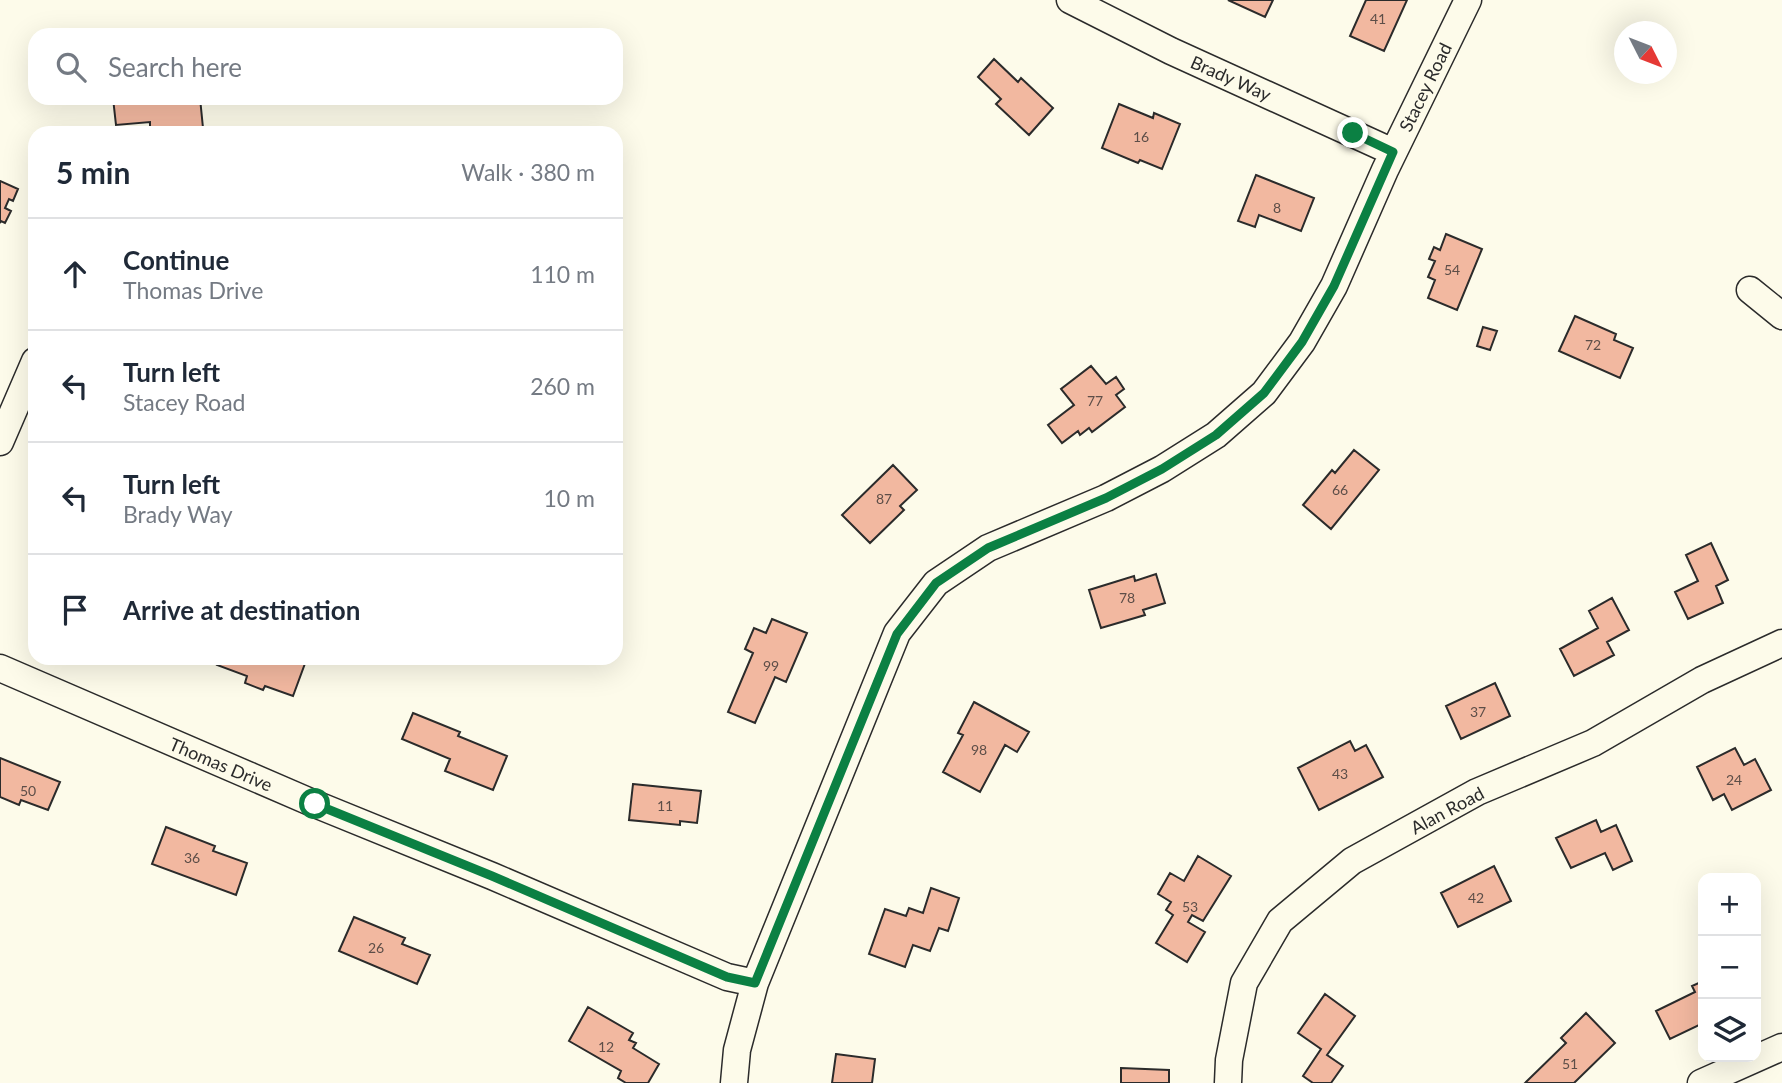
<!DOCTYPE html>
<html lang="en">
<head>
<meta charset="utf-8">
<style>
  :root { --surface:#fff; --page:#f2f2f3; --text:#1f2937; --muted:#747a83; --line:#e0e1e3 }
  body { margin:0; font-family:Lato,sans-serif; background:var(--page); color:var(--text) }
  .controls { position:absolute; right:21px; bottom:21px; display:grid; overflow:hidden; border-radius:14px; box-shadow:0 7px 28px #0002 }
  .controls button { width:63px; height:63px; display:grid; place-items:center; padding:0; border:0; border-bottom:2px solid var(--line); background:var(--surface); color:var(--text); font:35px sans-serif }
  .compass { position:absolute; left:1614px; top:21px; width:63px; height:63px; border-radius:50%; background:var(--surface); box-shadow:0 7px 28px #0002; rotate:132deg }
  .stop { position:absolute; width:21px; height:21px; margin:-16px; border:5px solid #0b8043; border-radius:50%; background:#fff }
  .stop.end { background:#0b8043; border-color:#fff; box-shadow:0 2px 7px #0008 }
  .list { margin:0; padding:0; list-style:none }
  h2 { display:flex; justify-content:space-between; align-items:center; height:91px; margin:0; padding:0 28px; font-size:30px }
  h2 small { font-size:23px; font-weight:400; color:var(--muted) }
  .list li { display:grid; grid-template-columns:46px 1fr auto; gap:21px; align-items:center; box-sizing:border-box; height:112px; padding:0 28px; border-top:2px solid var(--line) }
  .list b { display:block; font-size:26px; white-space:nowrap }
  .list p { margin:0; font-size:23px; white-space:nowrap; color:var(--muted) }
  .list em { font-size:23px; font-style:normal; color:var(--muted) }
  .icon { flex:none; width:38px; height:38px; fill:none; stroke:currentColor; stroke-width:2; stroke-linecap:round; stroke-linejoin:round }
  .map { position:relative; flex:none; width:1782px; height:1083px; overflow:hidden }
  .search { position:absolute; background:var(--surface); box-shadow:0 7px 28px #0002; left:28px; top:28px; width:595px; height:77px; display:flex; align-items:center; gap:18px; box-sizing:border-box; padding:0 24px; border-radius:21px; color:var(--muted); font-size:26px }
  .panel { position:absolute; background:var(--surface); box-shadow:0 7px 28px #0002; left:28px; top:126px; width:595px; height:539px; border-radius:21px }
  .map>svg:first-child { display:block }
</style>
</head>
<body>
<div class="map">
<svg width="1782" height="1083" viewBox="0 0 1782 1083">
  <rect width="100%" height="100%" fill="#fdfbea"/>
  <path fill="#f2b8a0" stroke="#2b2b2b" stroke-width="2" d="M1228,0H1273L1265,17Z
    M1366,0H1407L1384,51L1350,36Z
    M994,59L1018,82L1021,78L1053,108L1029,135L996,104L1001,99L978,77Z
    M113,98H200L203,128L150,131V122L116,125Z
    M416,98H442V102Z
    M1119,104L1153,118L1154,113L1180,124L1162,169L1140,160L1138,163L1102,148Z
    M1256,175L1314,198L1301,231L1259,215L1255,227L1238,221Z
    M0,181L18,189L13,201L9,199L5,208L11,211L5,223L1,221L0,223Z
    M1446,234L1482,249L1457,310L1428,298L1435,280L1428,277L1435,261L1429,259L1434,247L1440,250Z
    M1575,316L1616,334L1614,340L1633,348L1620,378L1559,351Z
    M1483,327L1497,331L1490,350L1477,346Z
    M1091,366L1106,384L1116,377L1124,389L1116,395L1125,407L1092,432L1089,428L1080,435L1078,431L1062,443L1048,425L1074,405L1061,389Z
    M1354,450L1379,470L1331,529L1303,505L1332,470L1335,473Z
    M893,465L917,490L900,506L904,510L870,543L842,515Z
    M1711,543L1728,580L1716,586L1723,603L1688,619L1675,592L1698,581L1686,555Z
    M1156,574L1165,603L1143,610L1145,615L1101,628L1089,590L1134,576L1135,581Z
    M1612,598L1629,630L1607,642L1614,655L1574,676L1560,649L1598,628L1589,611Z
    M772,619L807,633L786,682L775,677L755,723L728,712L753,653L745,649L754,628L766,633Z
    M220,658H307L293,696L265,686L263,690L245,683L247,676L217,665Z
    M1495,683L1510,716L1461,739L1446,706Z
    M974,702L1029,732L1017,752L1005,745L980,792L943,772L963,735L958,733Z
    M413,713L460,732L458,736L507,756L493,790L445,771L450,759L402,739Z
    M1350,741L1355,751L1366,745L1383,777L1319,810L1298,768Z
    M1735,748L1744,765L1755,759L1771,790L1732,810L1724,794L1713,800L1697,767Z
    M0,758L60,782L48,810L21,800L19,805L0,797Z
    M633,784L701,791L697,823L680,821V825L629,820Z
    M1596,820L1601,832L1616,825L1632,861L1613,870L1605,853L1571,868L1556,838Z
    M166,827L215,846L213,851L247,863L236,895L152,864Z
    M1198,856L1231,876L1203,921L1192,915L1188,922L1205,932L1187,962L1156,943L1173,915L1166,910L1171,902L1158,894L1170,873L1184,881Z
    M1494,866L1511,901L1458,927L1441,893Z
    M931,888L959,898L948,931L939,928L930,951L913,945L905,967L869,954L885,909L906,916L909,908L923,913Z
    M354,917L405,938L402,944L430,955L417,984L339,951Z
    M1703,981V1028L1701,1024L1670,1039L1656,1011L1695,992L1692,986Z
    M1325,994L1355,1016L1327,1055L1343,1066L1331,1083H1313L1303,1076L1321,1049L1298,1033Z
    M588,1007L633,1033L629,1040L636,1043L633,1048L659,1064L648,1083H626L618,1078L621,1071L569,1041Z
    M1586,1013L1615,1043L1574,1083H1525L1566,1043L1561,1038Z
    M836,1054L875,1059L872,1083H832Z
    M1121,1068L1169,1070V1083H1121Z"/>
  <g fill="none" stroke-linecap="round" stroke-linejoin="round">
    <g stroke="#2b2b2b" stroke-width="29">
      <path id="street" d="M1070,0L1171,51L1393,152
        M1750,290L1782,316
        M0,442L35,361
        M0,668L315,804L492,876L727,977L755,983
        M734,1083L737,1050L755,983L897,633L936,583L988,548L1106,498L1162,469L1216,435L1264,393L1302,342L1334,286L1385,170L1468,0
        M1228,1083L1229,1060L1244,983L1280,921L1352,861L1477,792L1593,743L1702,680L1782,643
        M1701,1083L1782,1047"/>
    </g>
    <use href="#street" stroke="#fdfbea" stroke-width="26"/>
  </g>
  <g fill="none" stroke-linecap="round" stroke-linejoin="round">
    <path stroke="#0b8043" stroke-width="9" d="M315,804L492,876L727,977L755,983L897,634L936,583L988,548L1106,498L1162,469L1216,435L1264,393L1302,342L1334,286L1393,152L1353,133"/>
  </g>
  <g text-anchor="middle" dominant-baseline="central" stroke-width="5" stroke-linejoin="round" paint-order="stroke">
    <g font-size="14" fill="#5d4e48">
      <text x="1378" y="18">41</text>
      <text x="1141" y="136">16</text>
      <text x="1277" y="207">8</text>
      <text x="1452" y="269">54</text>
      <text x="1593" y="344">72</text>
      <text x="1095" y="400">77</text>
      <text x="1340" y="489">66</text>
      <text x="884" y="498">87</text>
      <text x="1127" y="597">78</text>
      <text x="771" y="665">99</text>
      <text x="1478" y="711">37</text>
      <text x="979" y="749">98</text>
      <text x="1340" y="773">43</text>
      <text x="1734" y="779">24</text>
      <text x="28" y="790">50</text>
      <text x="665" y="805">11</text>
      <text x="192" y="857">36</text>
      <text x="1476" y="897">42</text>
      <text x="1190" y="906">53</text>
      <text x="376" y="947">26</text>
      <text x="606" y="1046">12</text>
      <text x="1570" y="1063">51</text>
    </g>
    <g font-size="18" fill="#2b2b2b" stroke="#fdfbea">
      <text transform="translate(1231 78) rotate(24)">Brady Way</text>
      <text transform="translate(1425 87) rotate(-64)">Stacey Road</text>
      <text transform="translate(221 764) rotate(23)">Thomas Drive</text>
      <text transform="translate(1447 810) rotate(-28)">Alan Road</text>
    </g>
  </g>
</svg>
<div class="controls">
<button>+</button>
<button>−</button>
<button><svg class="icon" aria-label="layers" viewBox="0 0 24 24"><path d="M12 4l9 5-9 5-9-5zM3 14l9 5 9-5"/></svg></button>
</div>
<svg class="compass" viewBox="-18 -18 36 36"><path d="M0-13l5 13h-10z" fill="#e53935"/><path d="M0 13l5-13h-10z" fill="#747a83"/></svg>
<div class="stop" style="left:315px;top:804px"></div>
<div class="stop end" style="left:1353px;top:133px"></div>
<div class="search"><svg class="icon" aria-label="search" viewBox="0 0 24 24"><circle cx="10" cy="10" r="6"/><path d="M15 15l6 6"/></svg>Search here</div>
<section class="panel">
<h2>5 min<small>Walk · 380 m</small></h2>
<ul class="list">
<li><svg class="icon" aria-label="ahead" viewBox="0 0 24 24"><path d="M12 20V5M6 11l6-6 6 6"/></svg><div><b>Continue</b><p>Thomas Drive</p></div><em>110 m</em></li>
<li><svg class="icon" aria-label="left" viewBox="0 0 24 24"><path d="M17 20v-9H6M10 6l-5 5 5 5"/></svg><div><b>Turn left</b><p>Stacey Road</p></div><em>260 m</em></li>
<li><svg class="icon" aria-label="left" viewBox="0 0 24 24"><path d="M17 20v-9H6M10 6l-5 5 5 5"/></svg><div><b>Turn left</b><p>Brady Way</p></div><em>10 m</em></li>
<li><svg class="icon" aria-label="arrive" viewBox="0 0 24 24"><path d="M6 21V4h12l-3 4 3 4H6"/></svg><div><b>Arrive at destination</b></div></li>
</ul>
</section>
</div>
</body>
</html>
